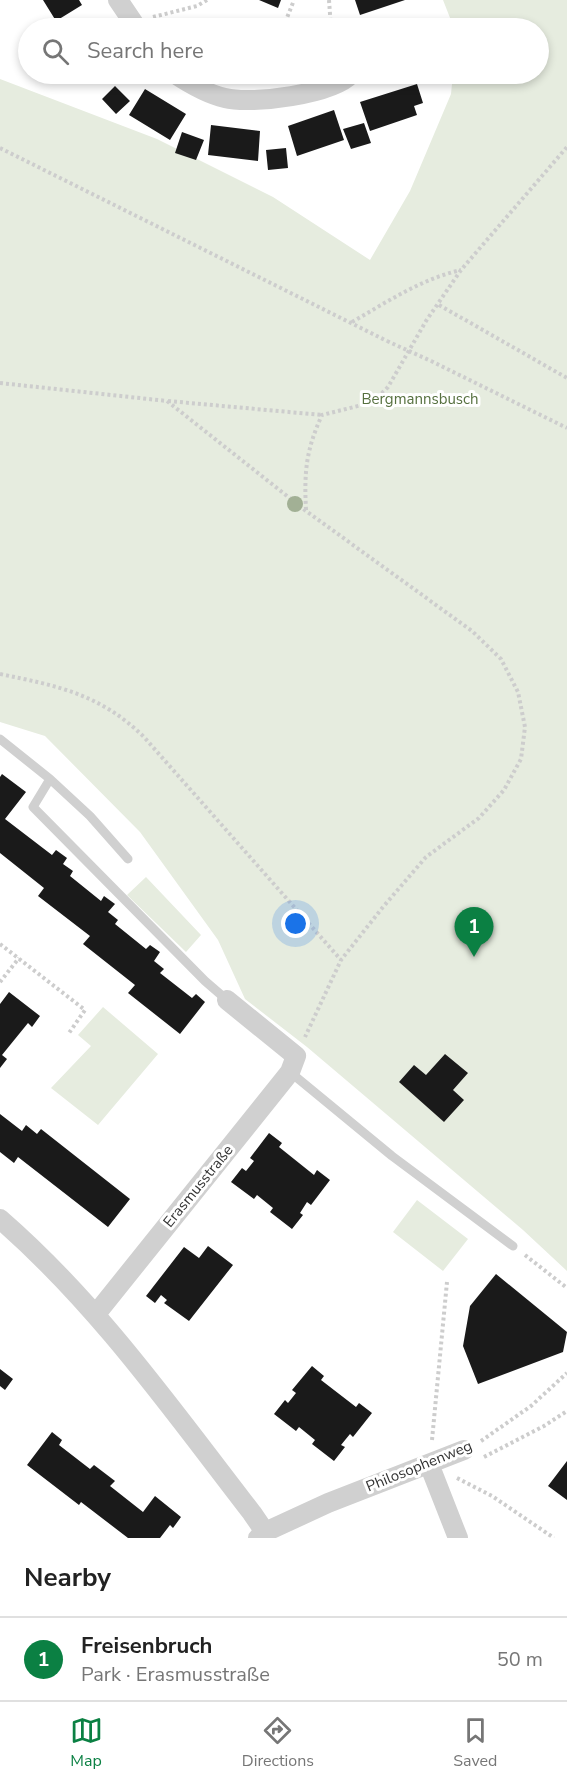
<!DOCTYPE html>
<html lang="en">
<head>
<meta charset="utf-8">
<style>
  :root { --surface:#fff; --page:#f6f6f6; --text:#222; --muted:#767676; --line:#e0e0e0; --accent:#0b8043 }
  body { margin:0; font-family:"Nunito Sans",sans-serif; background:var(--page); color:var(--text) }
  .you { position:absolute; left:296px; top:924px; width:21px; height:21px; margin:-15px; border:4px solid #fff; border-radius:50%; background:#1a73e8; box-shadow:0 0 0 9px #1a73e833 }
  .badge { display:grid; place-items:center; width:39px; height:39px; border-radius:50%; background:var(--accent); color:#fff; font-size:20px; font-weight:700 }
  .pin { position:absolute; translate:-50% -50px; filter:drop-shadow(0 2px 3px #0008) }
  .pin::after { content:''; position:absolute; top:32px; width:21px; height:18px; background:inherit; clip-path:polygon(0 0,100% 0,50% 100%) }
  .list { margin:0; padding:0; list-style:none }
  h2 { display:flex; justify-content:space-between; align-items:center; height:78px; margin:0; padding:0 24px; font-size:26px }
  h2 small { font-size:20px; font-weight:400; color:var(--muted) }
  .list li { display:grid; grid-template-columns:39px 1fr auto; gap:18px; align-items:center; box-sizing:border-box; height:84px; padding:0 24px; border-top:2px solid var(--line) }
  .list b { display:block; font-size:22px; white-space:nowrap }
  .list p { margin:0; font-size:20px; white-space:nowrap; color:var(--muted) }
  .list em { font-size:20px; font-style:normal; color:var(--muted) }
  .icon { flex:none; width:33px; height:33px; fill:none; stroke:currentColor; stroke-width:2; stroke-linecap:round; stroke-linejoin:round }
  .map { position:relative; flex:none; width:567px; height:1538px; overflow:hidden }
  .search { position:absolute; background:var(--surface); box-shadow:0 3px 9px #0003; left:18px; right:18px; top:18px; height:66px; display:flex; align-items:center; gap:15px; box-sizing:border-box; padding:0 21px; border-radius:33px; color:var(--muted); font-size:22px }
  .sheet { height:162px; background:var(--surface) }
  nav { display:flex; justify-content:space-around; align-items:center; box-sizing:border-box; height:84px; border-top:2px solid var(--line); background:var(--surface); font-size:16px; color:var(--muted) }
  nav a { display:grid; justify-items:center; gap:3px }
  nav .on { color:var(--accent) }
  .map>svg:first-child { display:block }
</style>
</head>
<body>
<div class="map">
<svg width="567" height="1538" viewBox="0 0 567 1538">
  <rect width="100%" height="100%" fill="#fff"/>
  <path fill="#e6ecdf" d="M443,0H567V1271L523,1230L307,1047L245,999L218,940L140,832L45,736L0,722V79L157,139L273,197L370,260L410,191L451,94L453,74H538V28H454Z
    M146,877L201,935L186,952L127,895Z
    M103,1007L158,1054L98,1125L51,1088L91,1046L78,1035Z
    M417,1200L468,1239L443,1271L393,1232Z"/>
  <path fill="#1a1a1a" d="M43,0H79L82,5L56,21Z
    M259,0H281L278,8Z
    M355,0H405L360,15Z
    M70,18L77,28H53Z
    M435,22L437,28H418Z
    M95,74H118L101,84Z
    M417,84L423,103L414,106L417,115L370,131L360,102Z
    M115,86L130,101L116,114L102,99Z
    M145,89L186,114L170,140L129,115Z
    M334,110L344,140L297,156L288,126Z
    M364,123L371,143L351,149L343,129Z
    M211,125L260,131L258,161L208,155Z
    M182,132L204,140L196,160L175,153Z
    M286,148L288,168L268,170L266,150Z
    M2,774L26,792L5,819L52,855L56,850L67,858L63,864L73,871L70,876L101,901L104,896L115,904L108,912L118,920L115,924L146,949L150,945L160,952L154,961L164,969L160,973L192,998L196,994L205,1002L180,1034L128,993L135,985L83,944L90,936L38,896L44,888L0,853V777Z
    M9,992L40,1016L32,1027L28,1023L2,1055L7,1059L0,1068V1004Z
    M445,1054L468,1073L453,1090L464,1100L444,1122L399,1082L414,1065L426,1075Z
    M0,1114L22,1131L26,1125L37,1134L41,1129L130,1199L108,1227L18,1157L14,1163L0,1152Z
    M269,1133L282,1143L279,1147L314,1175L317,1170L330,1180L311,1205L307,1202L300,1213L303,1215L292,1229L270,1212L273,1208L257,1195L254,1199L231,1182L242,1168L246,1171L254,1161L250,1158Z
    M208,1246L233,1265L189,1321L164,1303L167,1300L161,1295L155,1303L146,1296L184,1247L199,1258Z
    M496,1274L567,1332L563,1352L478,1384L463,1346L470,1306Z
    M312,1366L324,1376L321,1380L356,1407L359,1403L372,1413L353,1437L350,1434L341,1445L345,1447L334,1461L312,1444L315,1440L299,1427L296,1431L274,1414L285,1400L288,1403L296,1393L292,1390Z
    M0,1369L13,1379L5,1390L0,1386Z
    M52,1432L62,1440L59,1445L90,1469L94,1465L115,1481L110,1486L143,1512L155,1496L181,1517L173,1528L170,1525L160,1538H128L81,1502L79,1505L27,1465Z
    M567,1461V1500L548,1486Z"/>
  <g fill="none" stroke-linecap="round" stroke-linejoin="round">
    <path stroke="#cdcdcd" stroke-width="4" stroke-dasharray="3 3" stroke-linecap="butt" d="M329,0L331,28
      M153,17L197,6L207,0
      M283,28L294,0
      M0,148L387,341
      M439,305L567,378
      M352,322C387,302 421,279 461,270
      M431,361L567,428
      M0,383L167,401L306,511L472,631L501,659L518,692L525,727L521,759L504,790L479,818L426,857L383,907L341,960L305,1037
      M168,401L322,415
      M306,510C304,472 306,450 322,415L366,404L378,397L388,387L426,321L461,270L567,147
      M0,674C58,686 100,694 144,737L341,960
      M0,944L85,1010L69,1033
      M0,982L19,958
      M525,1255L567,1288
      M432,1440L447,1282
      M481,1441L531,1406L567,1373
      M484,1457L544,1426L567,1411
      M457,1478L492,1496L554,1538"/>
    <path stroke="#d0d0d0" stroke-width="9" d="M0,739L50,779L90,816L128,859
      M50,779L33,807L205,981L227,1000
      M290,1072L392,1156L513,1246"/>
    <path stroke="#d0d0d0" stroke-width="20" d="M118,0L137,28
      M175,74C190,84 207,94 225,98C252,105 333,94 351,74
      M0,1219C98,1304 173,1411 252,1513L265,1532
      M96,1314L290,1072L296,1056L227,1000
      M429,1464L458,1538
      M258,1538L265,1532L328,1503L464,1450"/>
    <path stroke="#cdcdcd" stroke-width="4" stroke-dasharray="3 3" stroke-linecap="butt" d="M387,341L431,361"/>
  </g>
  <circle fill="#a2b095" cx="295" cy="504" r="8"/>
  <g text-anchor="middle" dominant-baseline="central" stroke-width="6" stroke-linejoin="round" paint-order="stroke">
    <g font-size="15" fill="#56703f" stroke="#fff">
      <text x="420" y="399">Bergmannsbusch</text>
    </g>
    <g font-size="15" fill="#333" stroke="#fff">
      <text transform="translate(198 1186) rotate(-51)">Erasmusstraße</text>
      <text transform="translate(419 1466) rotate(-22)">Philosophenweg</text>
    </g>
  </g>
</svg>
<div class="you"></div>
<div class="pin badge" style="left:474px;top:957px">1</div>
<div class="search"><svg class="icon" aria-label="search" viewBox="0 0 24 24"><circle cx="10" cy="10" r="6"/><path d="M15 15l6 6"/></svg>Search here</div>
</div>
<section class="sheet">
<h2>Nearby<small></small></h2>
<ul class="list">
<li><span class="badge">1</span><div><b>Freisenbruch</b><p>Park · Erasmusstraße</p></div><em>50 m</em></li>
</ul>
</section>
<nav>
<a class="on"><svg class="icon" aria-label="map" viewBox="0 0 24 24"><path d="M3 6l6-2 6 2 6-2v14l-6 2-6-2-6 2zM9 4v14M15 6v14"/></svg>Map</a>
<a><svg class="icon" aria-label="directions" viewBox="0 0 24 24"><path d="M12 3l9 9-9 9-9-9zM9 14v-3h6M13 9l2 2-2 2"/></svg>Directions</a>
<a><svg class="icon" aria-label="saved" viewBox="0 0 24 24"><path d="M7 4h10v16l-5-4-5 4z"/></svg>Saved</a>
</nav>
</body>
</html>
